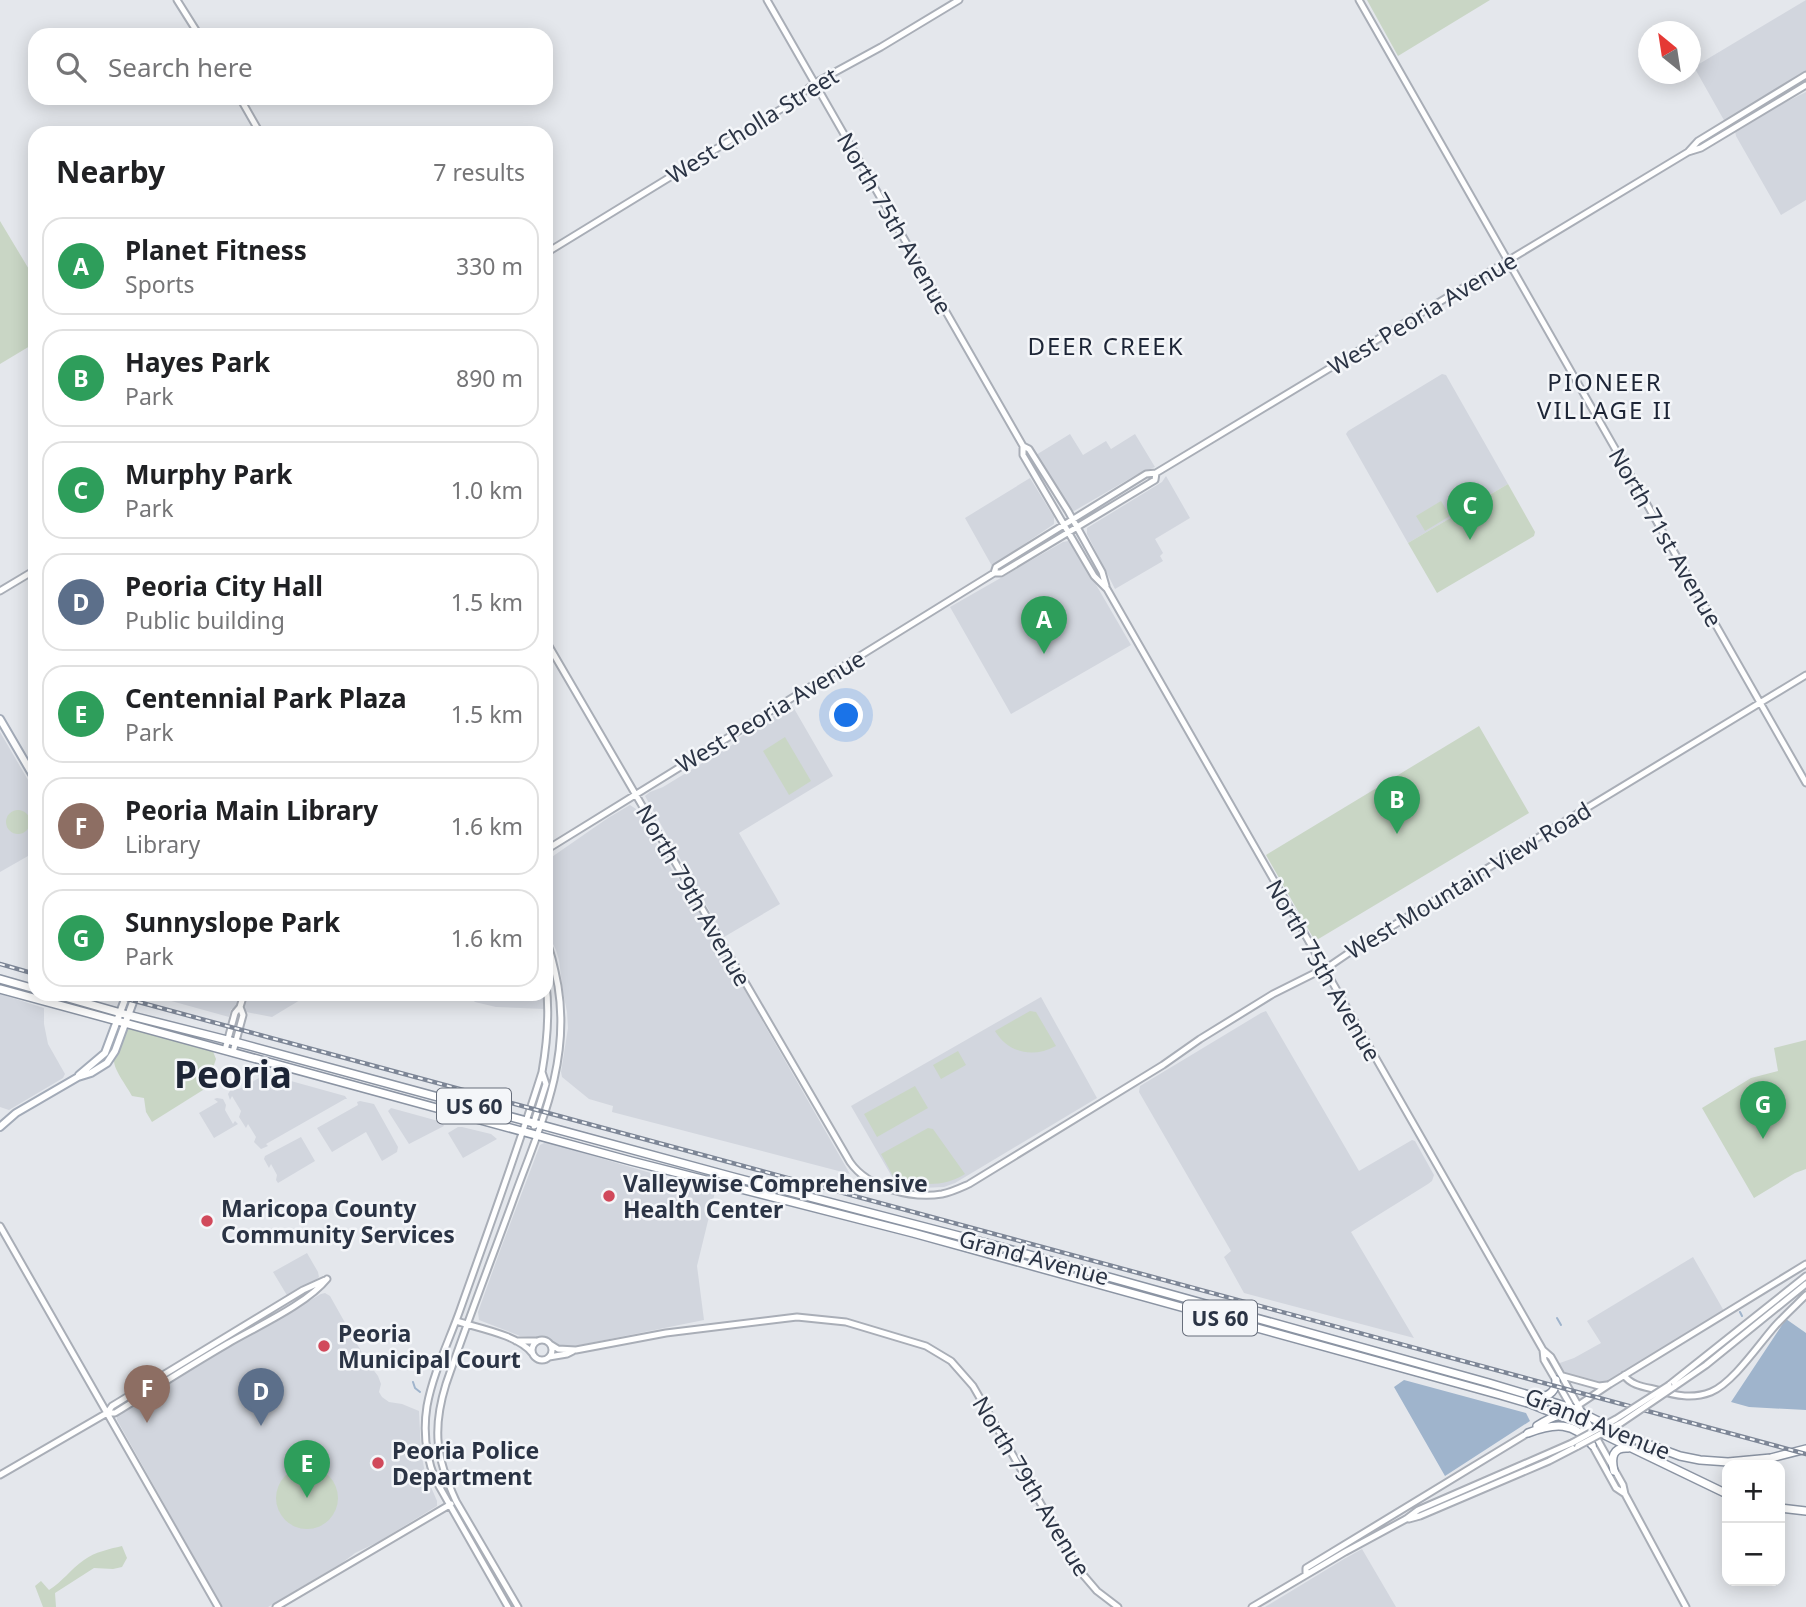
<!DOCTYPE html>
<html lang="en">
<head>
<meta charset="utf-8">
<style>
  :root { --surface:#fff; --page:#f2f2f2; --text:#202124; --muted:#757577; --line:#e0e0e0; --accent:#1a73e8 }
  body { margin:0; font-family:"Noto Sans",sans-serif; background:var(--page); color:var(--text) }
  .controls { position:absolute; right:21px; bottom:21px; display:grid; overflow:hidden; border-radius:14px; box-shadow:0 4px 18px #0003 }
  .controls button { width:63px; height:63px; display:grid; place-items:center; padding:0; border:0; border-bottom:2px solid var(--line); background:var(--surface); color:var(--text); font:35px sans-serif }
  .compass { position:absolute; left:1638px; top:21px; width:63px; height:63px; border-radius:50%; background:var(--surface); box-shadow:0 4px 18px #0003; rotate:330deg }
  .you { position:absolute; left:847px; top:716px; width:24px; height:24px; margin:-18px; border:5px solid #fff; border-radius:50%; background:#1a73e8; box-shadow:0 0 0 10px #1a73e833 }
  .badge { display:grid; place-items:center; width:46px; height:46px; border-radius:50%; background:var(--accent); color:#fff; font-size:23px; font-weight:700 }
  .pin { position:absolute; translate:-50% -58px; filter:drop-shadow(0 2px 4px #0008) }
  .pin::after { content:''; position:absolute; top:37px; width:24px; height:21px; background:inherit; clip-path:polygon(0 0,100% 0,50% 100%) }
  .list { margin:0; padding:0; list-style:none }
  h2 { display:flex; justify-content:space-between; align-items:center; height:91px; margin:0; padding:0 28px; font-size:30px }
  h2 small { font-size:23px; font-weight:400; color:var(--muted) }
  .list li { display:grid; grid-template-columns:46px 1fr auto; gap:21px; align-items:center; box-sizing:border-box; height:98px; margin:0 14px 14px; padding:0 14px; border:2px solid var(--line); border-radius:21px }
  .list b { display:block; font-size:26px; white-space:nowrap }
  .list p { margin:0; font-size:23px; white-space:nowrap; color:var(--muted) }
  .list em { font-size:23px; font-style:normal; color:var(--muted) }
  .icon { flex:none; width:38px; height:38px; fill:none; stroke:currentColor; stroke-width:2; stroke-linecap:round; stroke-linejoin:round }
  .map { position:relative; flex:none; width:1806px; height:1607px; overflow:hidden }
  .search { position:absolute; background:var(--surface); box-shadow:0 4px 18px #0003; left:28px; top:28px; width:525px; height:77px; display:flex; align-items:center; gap:18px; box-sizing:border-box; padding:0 24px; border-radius:21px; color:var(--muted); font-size:26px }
  .panel { position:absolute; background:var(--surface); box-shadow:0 4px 18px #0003; left:28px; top:126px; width:525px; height:875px; border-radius:21px }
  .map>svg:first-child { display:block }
</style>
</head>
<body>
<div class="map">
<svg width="1806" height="1607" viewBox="0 0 1806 1607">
  <rect width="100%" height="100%" fill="#e4e7ec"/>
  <path fill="#d2d6de" d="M1806,0V71L1795,79L1725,122L1694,67Z
    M1806,92V200L1781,215L1736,136L1735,131L1762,114Z
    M1442,374L1446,375L1508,484L1408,543L1346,434L1348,431Z
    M1070,434L1083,455L1106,441L1111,449L1135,434L1155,467L1136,475L1074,511L1070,510L1036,455Z
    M1166,476L1190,518L1155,539L1163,553L1160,556L1163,561L1115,589L1087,534V528L1162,482Z
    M1030,478L1054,517V524L992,566L965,518Z
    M1068,541L1073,545L1131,645L1011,714L950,607L1063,542Z
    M792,705L833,776L739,833L780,904L724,937L645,796L650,792L663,787L732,745L743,735Z
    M0,732L35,792V852L0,872Z
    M630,805L636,809L674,873L685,886L850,1174L612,1112L613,1106L589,1099L562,1077L561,1072L568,1028L567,1012L563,992L559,960L556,950L546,930V861L608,818Z
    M0,994L44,1008V1024L48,1044L65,1074L63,1078L9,1110L0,1107Z
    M146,994H310L272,1017L231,1009L229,1017Z
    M467,994H543L544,1009L496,1007L475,1002L469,996L461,997Z
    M1041,997L1097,1098L955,1183L944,1187L922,1188L895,1182L851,1106Z
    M1266,1011L1359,1171L1412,1140L1415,1141L1434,1175L1432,1181L1428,1184L1351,1232L1414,1338L1244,1293L1224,1257L1231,1251L1139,1092L1140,1086L1261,1013Z
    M262,1073L345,1096L347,1099H345L266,1144L268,1146L261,1149L254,1142L256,1137L248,1124L246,1128L239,1117L241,1111L232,1096L230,1100L228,1094L231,1089H239L261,1077L258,1075Z
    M217,1098L223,1099L226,1105L225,1110L233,1124L235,1121L238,1124L214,1138L199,1113L218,1102L214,1099Z
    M360,1101L374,1104L398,1147L397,1152L382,1161L366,1132L332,1152L317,1128L358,1105L357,1102Z
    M391,1108L442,1122L444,1126L409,1144L388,1111Z
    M458,1127H462L491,1134L497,1139L463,1158L448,1133Z
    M301,1137L315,1161L278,1183L276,1180L277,1175L271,1164L269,1168L264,1159L265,1156Z
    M546,1142L715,1192L697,1266L704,1320L565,1348L537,1338L520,1336L479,1320L478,1312L501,1248L540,1145Z
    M307,1253L318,1272L319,1277L316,1280L288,1297L273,1272Z
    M1693,1257L1724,1311L1606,1383L1596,1384L1568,1376L1561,1371L1557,1364L1574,1358L1601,1343L1587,1321Z
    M325,1293L330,1296L366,1360L378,1376L381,1384L379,1392L382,1397L389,1402L402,1404L419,1411L421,1452L425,1473L437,1501V1506L378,1542L355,1553L342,1563L268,1607H222L117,1420V1416L139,1401H143L157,1392L161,1388L232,1343L245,1338L321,1294Z
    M1362,1549L1396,1607H1265L1344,1559Z"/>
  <path fill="#c9d6c5" d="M1367,0H1490L1398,56Z
    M0,221L30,271L29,276L35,286V343L0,364Z
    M1508,484L1535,532L1534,536L1437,593L1408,543Z
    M1441,501L1450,516L1425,531L1416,516Z
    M1479,726L1529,813L1315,941L1266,855Z
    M785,737L811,781L789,795L763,751Z
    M6 822a12 12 0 1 1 24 0a12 12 0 1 1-24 0Z
    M1030,1011L1036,1012L1056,1046C1034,1058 1009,1054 995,1031Z
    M132,1028L212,1049L216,1059L212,1071V1088L203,1090L152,1122L146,1112L144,1098L132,1096C128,1088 114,1070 114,1061C114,1054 123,1035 127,1029Z
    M1806,1040V1169L1795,1173L1754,1198L1702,1108L1751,1078L1778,1071L1774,1048Z
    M958,1051L966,1065L941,1079L933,1065Z
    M915,1086L928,1108L877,1137L864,1114Z
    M928,1128L933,1129L965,1174C943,1188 916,1186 893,1176L881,1154Z
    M276 1498a31 31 0 1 1 62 0a31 31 0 1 1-62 0Z
    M122,1546L127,1558L122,1567L113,1569L94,1568L55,1593L56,1607H43L35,1586L41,1581L49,1590C62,1582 71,1569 84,1560C95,1552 109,1549 122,1546Z"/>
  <path fill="#9fb4cc" d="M1786,1319L1806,1333V1410L1749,1407L1731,1402Z
    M1404,1380L1526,1413L1530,1421L1445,1476L1394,1387Z"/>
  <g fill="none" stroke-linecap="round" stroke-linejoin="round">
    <path stroke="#9fb4cc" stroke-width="2" d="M1740,1312L1742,1316
      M1557,1318L1561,1325
      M413,1382L415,1388L420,1392"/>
    <g stroke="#a9aeb7" stroke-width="9">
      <path id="secondary" d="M177,0L199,35
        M767,0L1023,446L1029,449L1068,511L1102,572L1106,586
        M1359,0L1806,783
        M240,98L260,133
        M1688,152L1701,148L1806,85
        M546,253L786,106L815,83L881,47L959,0
        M1023,446V455L1094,576L1107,589L1543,1350L1551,1357L1623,1485L1625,1494L1686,1607
        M994,573L996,567L1146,474L1156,473L1688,152L1698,141L1806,75
        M0,591L35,570
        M546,641L850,1162C868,1188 912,1199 942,1194C952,1192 960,1188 969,1184L1163,1065L1200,1039L1273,994L1331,965L1356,948L1806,675
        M546,850L994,573H1001L1155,480L1156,473
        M225,1050L235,1013L240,1007L244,994
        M233,1052L243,1015L240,1007
        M534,1126V1122L546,1084L542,1072
        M0,1226L218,1607
        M456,1321C478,1328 518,1335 532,1353
        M532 1350a10 10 0 1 1 20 0a10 10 0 1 1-20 0Z
        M516,1341H536
        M550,1344L558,1349L576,1350L666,1333L797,1317L846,1322L926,1346L951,1361L973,1386L1079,1570L1097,1591L1118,1607
        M1543,1350L1544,1360L1572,1408
        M549,1357L567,1354L573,1351
        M1624,1375C1631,1386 1646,1387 1658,1390C1676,1396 1693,1399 1711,1392C1733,1383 1759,1344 1775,1326C1785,1315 1796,1305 1806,1295
        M1563,1376L1599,1386L1607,1385
        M1669,1385L1806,1276
        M1674,1387L1706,1365L1806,1284
        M1577,1406L1610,1384L1806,1264
        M107,1413L112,1406L303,1290L325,1280
        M1580,1423L1616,1488L1625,1494
        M0,1475L107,1413H115C152,1390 189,1366 227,1344C256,1327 307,1304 327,1279
        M1409,1519L1420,1516L1549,1461L1578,1446
        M1306,1575V1568L1528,1433
        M276,1607L451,1504
        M508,1607L435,1479C426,1456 423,1431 427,1406C433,1373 449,1341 460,1310C488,1231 517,1152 542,1072C547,1043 550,1014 546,984
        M518,1607L456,1501C436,1458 432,1429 446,1384C467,1323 490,1263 512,1203C538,1130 571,1065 558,986C555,970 552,955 546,940
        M1252,1607L1345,1552L1406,1519L1418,1510L1572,1443"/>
    </g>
    <g stroke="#a3abb8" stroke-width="10">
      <path id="primary" d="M0,719L35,779
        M79,1075L105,1053L127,994
        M0,1127L16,1113L78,1077L91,1073L107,1063L115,1051L136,994"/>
    </g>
    <g stroke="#8b94a3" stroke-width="10">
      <path id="highway" d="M0,979L35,989
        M0,989L631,1161L913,1233L1500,1395L1531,1404L1590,1428L1727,1494
        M54,994L128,1015L235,1042L733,1177L990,1244L1489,1383L1572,1408L1634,1439L1680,1456L1700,1460L1728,1462L1771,1458L1806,1449
        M1540,1396C1550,1397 1556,1390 1556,1380
        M1537,1426C1555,1414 1563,1413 1585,1418
        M1528,1433C1554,1423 1574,1421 1592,1445
        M1614,1471C1611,1458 1612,1447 1628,1448
        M1780,1508L1806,1511"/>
    </g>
    <use href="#secondary" stroke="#fff" stroke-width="5"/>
    <use href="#primary" stroke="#fff" stroke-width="6"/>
    <use href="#highway" stroke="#fff" stroke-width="7"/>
    <g stroke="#7d8696" stroke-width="4.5">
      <path id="rail" d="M0,964L35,974
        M109,994L1806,1454"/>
    </g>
    <use href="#rail" stroke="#f4f6f9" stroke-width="2" stroke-dasharray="5" stroke-linecap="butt"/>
    <g stroke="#a9aeb7" stroke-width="9" stroke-linecap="butt">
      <path id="secondary-bridge" d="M1572,1443L1616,1419L1669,1385
        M1578,1446L1621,1423L1674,1387"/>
    </g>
    <use href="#secondary-bridge" stroke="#fff" stroke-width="5"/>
  </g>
  <g fill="#d1495b" stroke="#f4f6f9" stroke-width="2.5">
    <circle cx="609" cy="1196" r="7"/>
    <circle cx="207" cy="1221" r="7"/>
    <circle cx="324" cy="1346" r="7"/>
    <circle cx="378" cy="1463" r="7"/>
  </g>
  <g text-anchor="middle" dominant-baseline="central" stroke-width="5" stroke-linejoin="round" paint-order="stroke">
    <g fill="#f4f6f9" stroke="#676e7b" stroke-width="2">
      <rect x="437" y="1088.5" width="74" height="35" rx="5"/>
      <rect x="1183" y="1300.5" width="74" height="35" rx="5"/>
    </g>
    <g font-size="21" font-weight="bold" fill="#2b3445">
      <text x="474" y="1106">US 60</text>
      <text x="1220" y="1318">US 60</text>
    </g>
    <g font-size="23" fill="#2b3445" stroke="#f4f6f9">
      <text transform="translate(752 125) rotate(-32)">West Cholla Street</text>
      <text transform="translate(895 223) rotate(60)">North 75th Avenue</text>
      <text transform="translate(1422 313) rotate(-31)">West Peoria Avenue</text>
      <text transform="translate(1666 537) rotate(60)">North 71st Avenue</text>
      <text transform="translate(770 711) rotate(-31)">West Peoria Avenue</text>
      <text transform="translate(1468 880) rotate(-31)">West Mountain View Road</text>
      <text transform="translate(694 895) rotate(60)">North 79th Avenue</text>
      <text transform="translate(1324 970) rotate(60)">North 75th Avenue</text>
      <text transform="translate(1034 1257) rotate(15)">Grand Avenue</text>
      <text transform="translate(1598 1423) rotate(22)">Grand Avenue</text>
      <text transform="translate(1032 1486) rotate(59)">North 79th Avenue</text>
    </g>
    <g font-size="23" font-weight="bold" fill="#2b3445" stroke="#f4f6f9" text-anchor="start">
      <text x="623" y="1183">Valleywise Comprehensive<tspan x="623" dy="26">Health Center</tspan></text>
      <text x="221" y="1208">Maricopa County<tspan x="221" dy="26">Community Services</tspan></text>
      <text x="338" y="1333">Peoria<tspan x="338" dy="26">Municipal Court</tspan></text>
      <text x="392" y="1450">Peoria Police<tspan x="392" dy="26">Department</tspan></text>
    </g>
    <g font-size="24" letter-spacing="2" fill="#1d2536" stroke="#f4f6f9">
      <text x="1106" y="345">DEER CREEK</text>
      <text x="1605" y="381">PIONEER<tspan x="1605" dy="28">VILLAGE II</tspan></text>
    </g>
    <g font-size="37" font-weight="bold" fill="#1d2536" stroke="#f4f6f9">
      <text x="233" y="1073">Peoria</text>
    </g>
  </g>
</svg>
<div class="controls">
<button>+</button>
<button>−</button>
</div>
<svg class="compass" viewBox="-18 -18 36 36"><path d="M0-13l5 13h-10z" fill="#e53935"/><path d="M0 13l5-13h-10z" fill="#757577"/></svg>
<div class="you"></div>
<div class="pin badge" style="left:1044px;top:654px;background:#2e9e5b">A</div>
<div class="pin badge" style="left:1397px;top:834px;background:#2e9e5b">B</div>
<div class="pin badge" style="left:1470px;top:540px;background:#2e9e5b">C</div>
<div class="pin badge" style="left:261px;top:1426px;background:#5c6f8a">D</div>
<div class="pin badge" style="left:307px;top:1498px;background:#2e9e5b">E</div>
<div class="pin badge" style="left:147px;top:1423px;background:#8d6e63">F</div>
<div class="pin badge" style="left:1763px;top:1139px;background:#2e9e5b">G</div>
<div class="search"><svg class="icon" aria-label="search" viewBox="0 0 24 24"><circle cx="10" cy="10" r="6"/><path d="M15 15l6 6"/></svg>Search here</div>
<section class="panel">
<h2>Nearby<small>7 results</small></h2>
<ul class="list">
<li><span class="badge" style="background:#2e9e5b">A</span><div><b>Planet Fitness</b><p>Sports</p></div><em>330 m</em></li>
<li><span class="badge" style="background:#2e9e5b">B</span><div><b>Hayes Park</b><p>Park</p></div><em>890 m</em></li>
<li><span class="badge" style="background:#2e9e5b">C</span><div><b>Murphy Park</b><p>Park</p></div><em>1.0 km</em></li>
<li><span class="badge" style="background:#5c6f8a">D</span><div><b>Peoria City Hall</b><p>Public building</p></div><em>1.5 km</em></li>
<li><span class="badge" style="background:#2e9e5b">E</span><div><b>Centennial Park Plaza</b><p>Park</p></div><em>1.5 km</em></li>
<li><span class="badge" style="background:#8d6e63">F</span><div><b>Peoria Main Library</b><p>Library</p></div><em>1.6 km</em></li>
<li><span class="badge" style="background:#2e9e5b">G</span><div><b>Sunnyslope Park</b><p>Park</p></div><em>1.6 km</em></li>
</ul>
</section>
</div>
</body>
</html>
